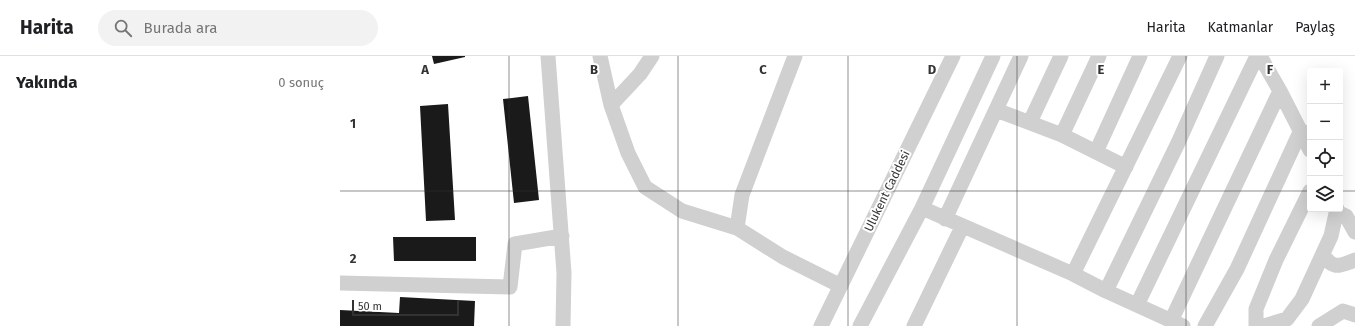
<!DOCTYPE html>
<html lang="tr">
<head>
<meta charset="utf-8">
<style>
  :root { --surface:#fff; --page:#f2f2f2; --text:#202124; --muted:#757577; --line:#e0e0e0 }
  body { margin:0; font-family:"Fira Sans",sans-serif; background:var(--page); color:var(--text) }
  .controls { position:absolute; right:12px; top:12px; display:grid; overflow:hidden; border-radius:4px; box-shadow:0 4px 16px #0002 }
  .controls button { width:36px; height:36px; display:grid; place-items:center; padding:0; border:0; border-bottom:1px solid var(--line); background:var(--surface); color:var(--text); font:20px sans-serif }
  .scale { position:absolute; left:12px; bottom:10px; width:107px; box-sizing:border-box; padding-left:4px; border:2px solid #333; border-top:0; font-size:11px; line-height:14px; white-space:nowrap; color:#333; -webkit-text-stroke:3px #fff; paint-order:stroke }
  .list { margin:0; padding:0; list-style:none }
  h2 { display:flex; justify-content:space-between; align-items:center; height:52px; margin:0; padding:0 16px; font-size:17px }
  h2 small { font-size:13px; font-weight:400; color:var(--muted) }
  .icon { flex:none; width:22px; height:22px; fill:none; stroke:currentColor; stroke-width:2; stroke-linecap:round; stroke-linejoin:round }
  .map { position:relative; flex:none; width:1015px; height:270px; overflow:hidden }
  header { display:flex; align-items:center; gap:24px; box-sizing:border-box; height:56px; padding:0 20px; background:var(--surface); border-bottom:1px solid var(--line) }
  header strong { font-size:19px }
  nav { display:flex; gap:22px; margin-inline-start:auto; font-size:14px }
  .search { width:280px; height:36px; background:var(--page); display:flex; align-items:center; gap:10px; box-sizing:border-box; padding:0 14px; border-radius:22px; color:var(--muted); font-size:15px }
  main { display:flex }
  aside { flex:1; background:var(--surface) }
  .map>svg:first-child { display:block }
</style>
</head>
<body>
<header>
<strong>Harita</strong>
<div class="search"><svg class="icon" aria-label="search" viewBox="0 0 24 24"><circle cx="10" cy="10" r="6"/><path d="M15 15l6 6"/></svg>Burada ara</div>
<nav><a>Harita</a><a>Katmanlar</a><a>Paylaş</a></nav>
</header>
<main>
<aside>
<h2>Yakında<small>0 sonuç</small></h2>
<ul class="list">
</ul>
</aside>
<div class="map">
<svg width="1015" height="270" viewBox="0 0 1015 270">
  <rect width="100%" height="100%" fill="#fff"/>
  <path fill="#1a1a1a" d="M92,0H125V1L94,8Z
    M188,40L199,144L174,147L163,43Z
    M108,48L115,164L86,165L80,50Z
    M53,181H136V205H54Z
    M60,241L135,245L134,270H0V254L59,257Z"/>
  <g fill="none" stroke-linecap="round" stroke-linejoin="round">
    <path stroke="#d0d0d0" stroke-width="15" d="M208,0L224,217L223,270
      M260,0L271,49L288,97L305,131L342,155L397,172
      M455,0L402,139L397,172L443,201L501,230
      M920,0L940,35L970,94
      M271,49L300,18L312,0
      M656,54L722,79L786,111
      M690,66L721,0
      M722,79L759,0
      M756,96L800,0
      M582,152L733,218L766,235L843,270
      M997,156L1006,160L1015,176
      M605,163L681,0
      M983,199C994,214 999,210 1015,204
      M733,218L840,0
      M0,227L170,231L175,188L222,180
      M766,235L838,87L877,0
      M797,249L917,0
      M831,265L940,35
      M481,270L613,0
      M520,270L582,152L653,0
      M574,270L622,171
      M865,270L897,213L961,74
      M916,270V253L936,204L970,135
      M924,270L947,263L962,243L991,180L997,153
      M979,270L1003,255L1015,259"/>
  </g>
  <path fill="none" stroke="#333" stroke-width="1" stroke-opacity="0.55" d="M169,0V270M338,0V270M508,0V270M677,0V270M846,0V270M0,135H970M1000,135H1015"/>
  <g text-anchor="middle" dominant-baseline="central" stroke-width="4" stroke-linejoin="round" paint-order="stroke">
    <g font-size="12" fill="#333" stroke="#fff">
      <text transform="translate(547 135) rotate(-64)">Ulukent Caddesi</text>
    </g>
  </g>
  <g font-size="13" text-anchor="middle" font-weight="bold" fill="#333" stroke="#fff" stroke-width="4" stroke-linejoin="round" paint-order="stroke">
    <text x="85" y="18">A</text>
    <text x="254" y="18">B</text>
    <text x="423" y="18">C</text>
    <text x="592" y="18">D</text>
    <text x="761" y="18">E</text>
    <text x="930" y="18">F</text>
    <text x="13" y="72">1</text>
    <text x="13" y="207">2</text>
  </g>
</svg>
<div class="controls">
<button>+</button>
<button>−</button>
<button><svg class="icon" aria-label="locate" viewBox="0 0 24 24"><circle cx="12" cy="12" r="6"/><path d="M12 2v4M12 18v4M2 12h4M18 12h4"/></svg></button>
<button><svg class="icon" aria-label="layers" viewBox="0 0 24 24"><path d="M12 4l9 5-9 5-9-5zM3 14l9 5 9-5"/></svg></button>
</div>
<div class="scale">50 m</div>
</div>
</main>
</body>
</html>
